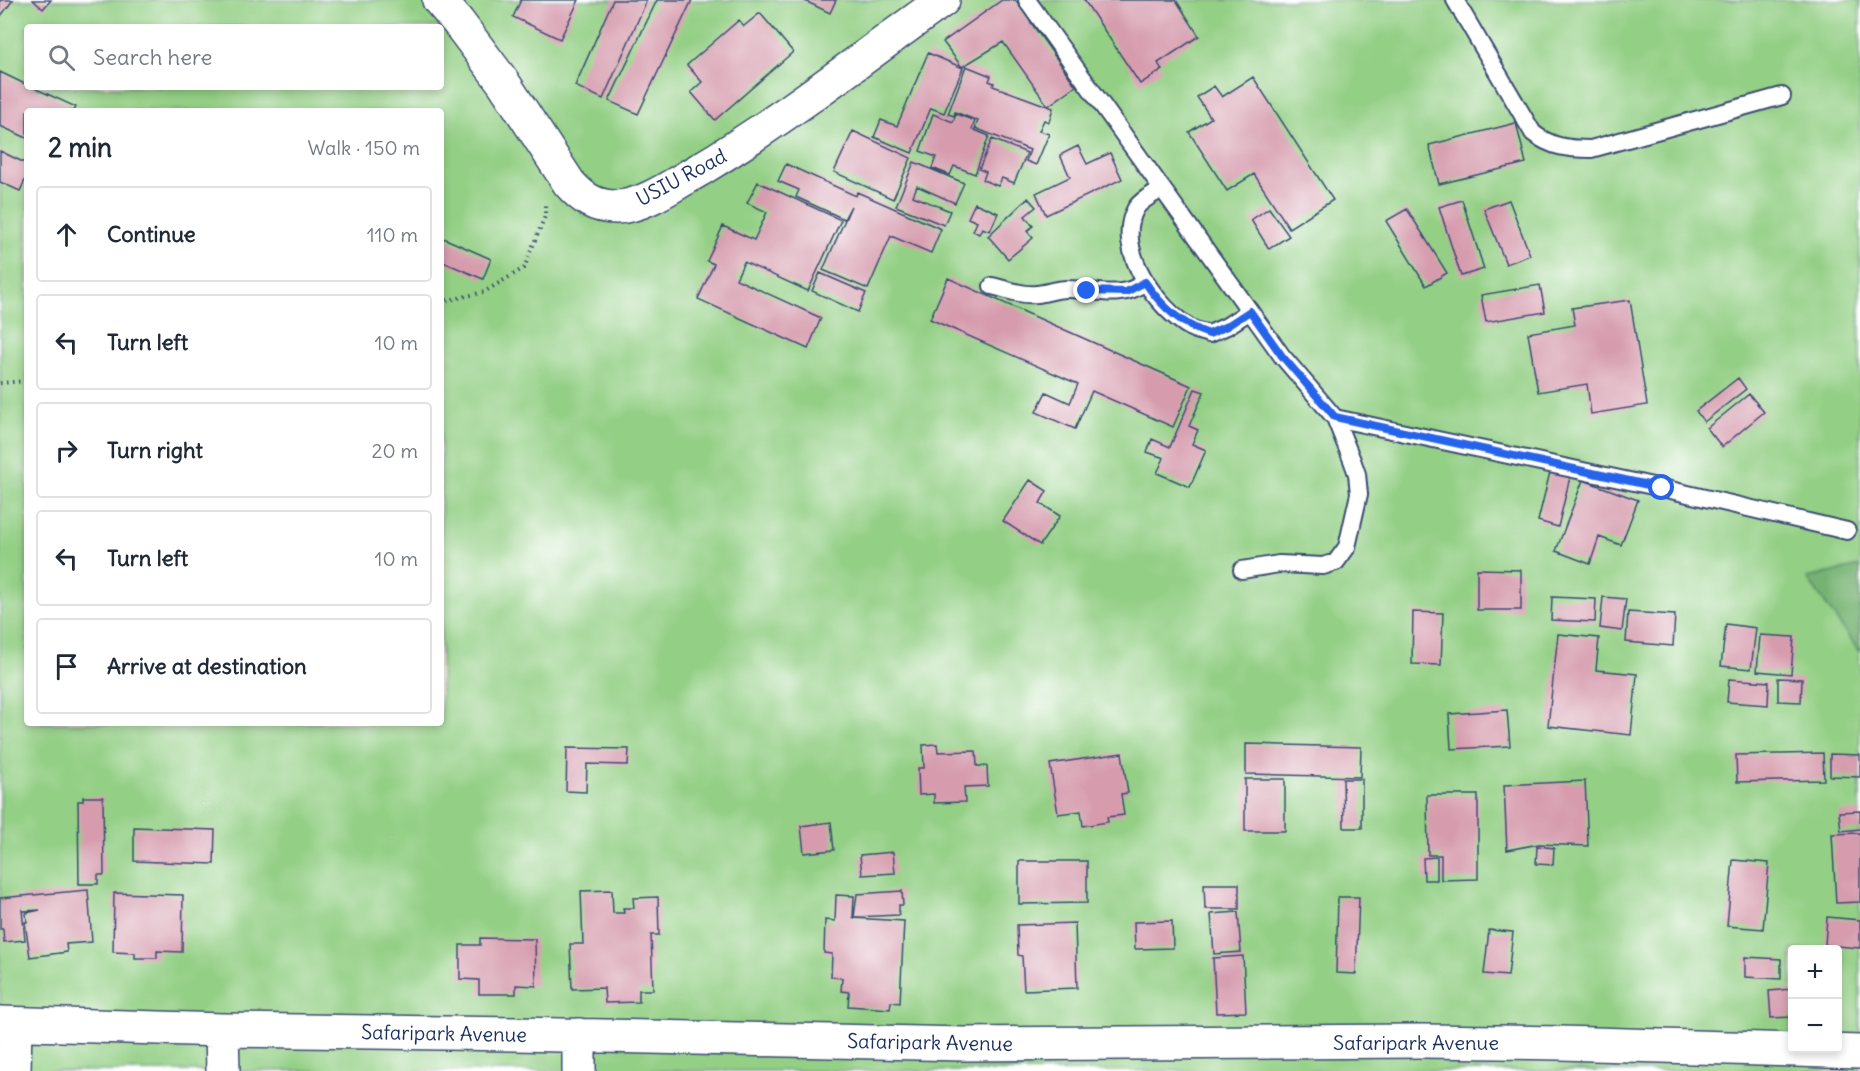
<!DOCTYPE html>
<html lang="en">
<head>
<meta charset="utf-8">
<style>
  :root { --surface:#fff; --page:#f6f6f7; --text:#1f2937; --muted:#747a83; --line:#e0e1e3 }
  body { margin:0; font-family:Delius,sans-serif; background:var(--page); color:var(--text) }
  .controls { position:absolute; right:18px; bottom:18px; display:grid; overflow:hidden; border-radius:6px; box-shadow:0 3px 9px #0003 }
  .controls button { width:54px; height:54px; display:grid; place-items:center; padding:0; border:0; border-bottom:2px solid var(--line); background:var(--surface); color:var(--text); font:30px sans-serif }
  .stop { position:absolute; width:18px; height:18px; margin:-14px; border:4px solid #2563eb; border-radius:50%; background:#fff }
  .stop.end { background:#2563eb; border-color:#fff; box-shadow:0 2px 6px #0008 }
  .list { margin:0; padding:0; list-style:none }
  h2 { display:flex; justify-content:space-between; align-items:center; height:78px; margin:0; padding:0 24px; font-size:26px }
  h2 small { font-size:20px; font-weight:400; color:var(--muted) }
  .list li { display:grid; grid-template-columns:39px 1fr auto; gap:18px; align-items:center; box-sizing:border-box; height:96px; margin:0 12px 12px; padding:0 12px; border:2px solid var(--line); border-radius:6px }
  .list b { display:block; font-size:22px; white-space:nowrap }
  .list em { font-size:20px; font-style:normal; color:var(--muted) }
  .icon { flex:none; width:33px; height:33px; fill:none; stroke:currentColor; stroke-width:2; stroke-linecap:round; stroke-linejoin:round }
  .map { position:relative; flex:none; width:1860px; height:1071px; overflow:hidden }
  .search { position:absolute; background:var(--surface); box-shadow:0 3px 9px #0003; left:24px; top:24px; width:420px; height:66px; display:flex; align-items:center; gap:15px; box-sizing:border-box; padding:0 21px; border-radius:6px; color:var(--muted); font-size:22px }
  .panel { position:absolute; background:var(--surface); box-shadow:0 3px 9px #0003; left:24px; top:108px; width:420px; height:618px; border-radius:6px }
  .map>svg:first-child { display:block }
</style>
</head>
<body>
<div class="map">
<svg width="1860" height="1071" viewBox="0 0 1860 1071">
  <rect width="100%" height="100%" fill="#fff"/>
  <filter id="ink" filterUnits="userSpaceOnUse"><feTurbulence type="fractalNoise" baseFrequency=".0167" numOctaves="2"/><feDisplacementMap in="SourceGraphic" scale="12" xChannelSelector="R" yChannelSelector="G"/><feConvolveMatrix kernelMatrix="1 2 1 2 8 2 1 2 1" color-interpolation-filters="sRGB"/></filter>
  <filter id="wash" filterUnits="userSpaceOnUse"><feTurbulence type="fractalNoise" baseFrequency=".008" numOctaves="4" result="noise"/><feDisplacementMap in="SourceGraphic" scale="24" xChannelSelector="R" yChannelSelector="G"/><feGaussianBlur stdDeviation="1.35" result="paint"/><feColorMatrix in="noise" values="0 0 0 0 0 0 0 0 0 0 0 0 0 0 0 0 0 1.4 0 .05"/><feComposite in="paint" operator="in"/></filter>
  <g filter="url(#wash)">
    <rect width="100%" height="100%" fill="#f1edd9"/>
    <path fill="#93cf84" stroke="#577f71" stroke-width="1.5" fill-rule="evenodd" d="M0,0H1860V1071H0ZM27,27H441V87H27ZM27,111H441V723H27ZM1792,950H1838V1048H1792Z"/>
    <path fill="#76b272" stroke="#487068" stroke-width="1.5" d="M1860,566V653L1807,578Z"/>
    <g id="blocks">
      <path fill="#d69cae" d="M0,0H13L0,17Z
        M33,0H51L43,9Z
        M521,0H579L560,39L513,17Z
        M613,0H647L603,99L575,86Z
        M657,0H692L638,114L609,101Z
        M803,0H836L830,13Z
        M1002,0H1015L1076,86L1048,106L1003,42L962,67L943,42Z
        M1084,0H1176L1199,36L1158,63L1162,70L1140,84Z
        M760,13L793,52L715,120L691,92L702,82L687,65L739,20L744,26Z
        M928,53L963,68L944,113L931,108L912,153L874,137L881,120L897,126Z
        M966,66L991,76L989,81L994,83L993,86L1053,108L1049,122L1044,120L1039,131L1049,134L1036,165L1026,161L1030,150L975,128L978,121L955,112L954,116L948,114Z
        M0,72L27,85V87H32L76,107L74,111H27V138L0,126Z
        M1253,77L1333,200L1289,228L1254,174L1227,191L1189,132L1211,118L1197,97L1214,86L1222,97Z
        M933,114L953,122L956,114L975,121L972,129L989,136L975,174L954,166L950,175L932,168L936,157L920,151Z
        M1516,123L1526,163L1439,184L1429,145Z
        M853,131L911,158L893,199L834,172Z
        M992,139L1027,153L1014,183L1002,178L998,186L983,180L986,172L979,169Z
        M1078,146L1087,164L1110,153L1122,179L1046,215L1036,193L1070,177L1060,155Z
        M0,151L27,164V176L20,191L0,182Z
        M914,162L964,183L955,203L917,186L913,196L950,211L944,225L896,206Z
        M786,164L856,196L857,192L941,229L931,253L891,236L868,289L823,270L851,206L844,219L796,197L799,190L778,181Z
        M758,182L841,220L808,291L744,262L736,279L821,318L808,349L698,299L714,264L707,261L723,226L754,240L767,212L747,203Z
        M1028,198L1036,207L1025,216L1033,226L1027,231L1033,238L1008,259L988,236Z
        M1462,200L1484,269L1461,276L1439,207Z
        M1509,200L1530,255L1506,264L1484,209Z
        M975,203L998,213L990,231L982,228L979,234L973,231L977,222L968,218Z
        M1269,208L1289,236L1269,249L1251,220Z
        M1407,209L1447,273L1426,286L1386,221Z
        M441,237L491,259L483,279L441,261Z
        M820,273L866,293L858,312L812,291Z
        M948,278L1191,386L1173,427L1092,391L1075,429L1036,412L1046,392L1070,403L1078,384L930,319Z
        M1540,285L1545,312L1486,322L1481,295Z
        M1630,300L1647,405L1591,414L1587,384L1538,392L1528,333L1575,325L1572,308Z
        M1738,378L1746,389L1704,422L1696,411Z
        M1195,389L1204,392L1189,426L1198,430L1192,444L1206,450L1190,487L1157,473L1164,458L1147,452L1152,439L1170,447Z
        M1749,394L1764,412L1722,447L1707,428Z
        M1552,464L1572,469L1558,527L1538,521Z
        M1030,480L1047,491L1040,503L1060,516L1040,545L1003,521Z
        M1583,480L1638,500L1621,545L1599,537L1590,564L1556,551Z
        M1477,569L1521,570V610H1477Z
        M1552,597L1596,599L1595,622L1551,620Z
        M1603,597L1626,599L1622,631L1600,628Z
        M1413,612L1443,613L1441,665L1412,664Z
        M1628,612L1675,615L1673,646L1626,642Z
        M1726,624L1756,628L1751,669L1721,666Z
        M1558,634L1599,638L1596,670L1637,674L1631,735L1548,726Z
        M1760,635L1794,637L1791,674L1757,671Z
        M1778,678L1802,679L1801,702L1778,701Z
        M1729,679L1769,682L1768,705L1727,702Z
        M1507,710L1510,746L1451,749L1449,714Z
        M937,744L938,752L976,751L977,766H987L988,786L964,787L965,802L934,803V794L919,795L918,768H924L923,745Z
        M1246,744L1361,747L1360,777L1246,774Z
        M567,748L629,749L628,765L587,764L586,792L566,791Z
        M1122,753L1128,793L1121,794L1124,815L1107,817L1108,822L1083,826L1081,811L1058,814L1050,764Z
        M1823,753L1824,780L1737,782L1736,755Z
        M1830,754L1860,755V777L1830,776Z
        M1245,779H1285V831H1245Z
        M1343,779H1362V828H1344Z
        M1585,781L1588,846L1539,844L1507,850L1504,785Z
        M1427,795H1478V879L1441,880V855H1428Z
        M83,797H103L104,875H98V884H79L78,801H83Z
        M1860,811V829L1841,831L1839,812Z
        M831,822L834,850L804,853L801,826Z
        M134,827L215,830L214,864L134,861Z
        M1860,833V902L1836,903L1832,834Z
        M1537,846L1554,848L1553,865L1536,864Z
        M893,852L895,873L862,875L860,855Z
        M1437,857V880H1424L1423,858Z
        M1733,860L1769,863L1763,929L1727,926Z
        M1019,861H1087V903L1019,904Z
        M1204,884H1239V909H1205Z
        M88,890L92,942L66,944L67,952L30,957L25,922H27L26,913L40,910L23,911L22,910L25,940L4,942L3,929H0V898Z
        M612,890L613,913H624L623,908H634L633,898L658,897L659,935H651L653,990H639V1002L605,1003L604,988L572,989L570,944H583L581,891Z
        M902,891L903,905H899V915L854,917L857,894Z
        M114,893L183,895L182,952L157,951V958H135V953L113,952Z
        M836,895L854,896L853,918L904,921L900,1003L891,1002L890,1009L848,1006L849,992L841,991L842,978L831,977L832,954L824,953L825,920L835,921Z
        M1338,897H1359L1356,974L1336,973Z
        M1238,912L1241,952L1214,954L1211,914Z
        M1827,917L1860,920V948L1825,945Z
        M1172,921L1173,948L1135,949L1134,922Z
        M1075,923L1077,988L1024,990L1022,956L1018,955L1017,925Z
        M1489,930L1513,932L1508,976L1484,974Z
        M480,938L535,939L536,986L516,985V994H479V980L460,979V945H480Z
        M1243,956L1246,1012L1216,1013L1213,958Z
        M1745,957L1781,959V979L1745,977Z
        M1792,989V1017L1771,1018L1769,991Z"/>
    </g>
  </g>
  <g filter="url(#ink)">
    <use href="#blocks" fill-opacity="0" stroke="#3b4c70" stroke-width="1.5"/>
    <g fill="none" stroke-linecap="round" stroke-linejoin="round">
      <g stroke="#3b4c70" stroke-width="20">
        <path id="service" d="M1027,0L1282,356L1335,418L1352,460L1357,474L1359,494L1347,547L1336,562L1323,566L1279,564L1242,570
          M1455,0L1533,133C1551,147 1568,149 1591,149L1782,96
          M1162,189C1154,194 1142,199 1136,208C1113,248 1157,309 1191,328C1196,331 1204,332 1209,334L1227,326L1250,311
          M992,286C1006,289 1022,296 1037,294C1048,293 1058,288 1069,289C1096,290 1122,300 1145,282
          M1335,418L1662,488L1847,531"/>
      </g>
      <g stroke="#3b4c70" stroke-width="36">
        <path id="minor" d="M0,1023L222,1030L516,1034L963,1044L1423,1041L1560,1043L1860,1052
          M222,1030L223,1071
          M14,1071L15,1024
          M579,1071V1035"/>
      </g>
      <g stroke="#3b4c70" stroke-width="36">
        <path id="tertiary" d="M439,0L458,22L503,82L569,183C582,198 595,207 616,207C643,207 676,183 699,170C784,119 862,58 943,0"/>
      </g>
      <path stroke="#3b4c70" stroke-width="4" stroke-dasharray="1.5 4.5" stroke-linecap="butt" d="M441,302L484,292L524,268L545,216V204
        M0,383L27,381"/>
      <use href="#service" stroke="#fff" stroke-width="16"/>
      <use href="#minor" stroke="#fff" stroke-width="33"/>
      <use href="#tertiary" stroke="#fff" stroke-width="33"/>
    </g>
  </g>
  <g fill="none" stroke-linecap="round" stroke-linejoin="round" filter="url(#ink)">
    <path stroke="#2563eb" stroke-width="8" d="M1087,291L1126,292L1145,282C1161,306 1182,325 1209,334L1227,326L1250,311L1282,356L1335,417L1662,488"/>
  </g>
  <g text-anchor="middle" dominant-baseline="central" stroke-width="6" stroke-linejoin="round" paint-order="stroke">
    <g font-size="20" fill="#1b2f5e" stroke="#fff">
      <text transform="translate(681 177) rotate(-28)">USIU Road</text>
      <text transform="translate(444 1033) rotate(1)">Safaripark Avenue</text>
      <text transform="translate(930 1042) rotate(1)">Safaripark Avenue</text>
      <text x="1416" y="1042">Safaripark Avenue</text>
    </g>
  </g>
</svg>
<div class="controls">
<button>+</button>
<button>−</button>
</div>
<div class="stop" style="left:1662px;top:488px"></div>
<div class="stop end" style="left:1087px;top:291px"></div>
<div class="search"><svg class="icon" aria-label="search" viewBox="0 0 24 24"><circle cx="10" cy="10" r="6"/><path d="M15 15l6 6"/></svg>Search here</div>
<section class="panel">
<h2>2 min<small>Walk · 150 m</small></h2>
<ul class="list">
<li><svg class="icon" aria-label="ahead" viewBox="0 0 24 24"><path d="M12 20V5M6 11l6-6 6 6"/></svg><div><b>Continue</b></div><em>110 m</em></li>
<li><svg class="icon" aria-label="left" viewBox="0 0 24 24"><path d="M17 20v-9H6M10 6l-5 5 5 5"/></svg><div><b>Turn left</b></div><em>10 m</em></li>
<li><svg class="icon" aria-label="right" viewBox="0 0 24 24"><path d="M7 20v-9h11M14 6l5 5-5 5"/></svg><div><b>Turn right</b></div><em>20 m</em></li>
<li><svg class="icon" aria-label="left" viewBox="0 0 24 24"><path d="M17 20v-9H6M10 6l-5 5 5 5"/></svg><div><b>Turn left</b></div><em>10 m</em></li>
<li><svg class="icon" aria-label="arrive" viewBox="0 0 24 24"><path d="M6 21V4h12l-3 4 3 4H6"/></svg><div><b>Arrive at destination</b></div></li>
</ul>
</section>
</div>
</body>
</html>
